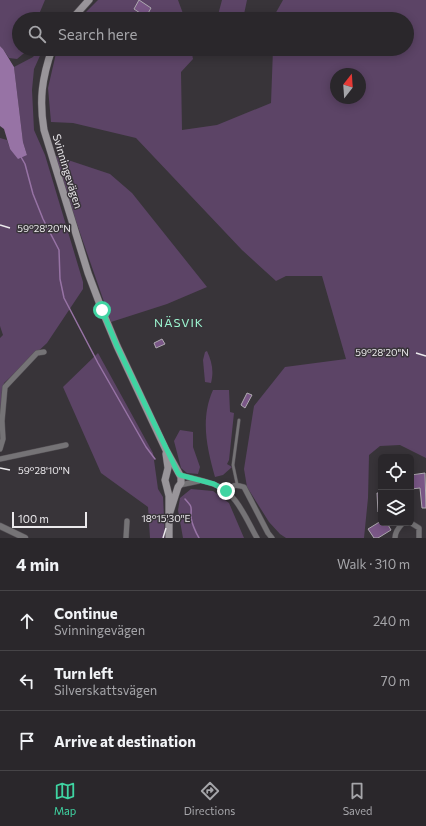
<!DOCTYPE html>
<html lang="en">
<head>
<meta charset="utf-8">
<style>
  :root { --surface:#2a272b; --page:#363337; --text:#f1f3f6; --muted:#a5a5a9; --line:#464447; --accent:#3fd4a2 }
  body { margin:0; font-family:Commissioner,sans-serif; background:var(--page); color:var(--text) }
  .controls { position:absolute; right:12px; bottom:12px; display:grid; overflow:hidden; border-radius:6px; box-shadow:0 2px 10px #0003 }
  .controls button { width:36px; height:36px; display:grid; place-items:center; padding:0; border:0; border-bottom:1px solid var(--line); background:var(--surface); color:var(--text); font:20px sans-serif }
  .compass { position:absolute; left:330px; top:68px; width:36px; height:36px; border-radius:50%; background:var(--surface); box-shadow:0 2px 10px #0003; rotate:17deg }
  .scale { position:absolute; left:12px; bottom:10px; width:75px; box-sizing:border-box; padding-left:4px; border:2px solid #ebe9ec; border-top:0; font-size:11px; line-height:14px; white-space:nowrap; color:#ebe9ec; -webkit-text-stroke:3px #383439; paint-order:stroke }
  .stop { position:absolute; width:12px; height:12px; margin:-9px; border:3px solid #3fd4a2; border-radius:50%; background:#fff }
  .stop.end { background:#3fd4a2; border-color:#fff; box-shadow:0 1px 4px #0008 }
  .list { margin:0; padding:0; list-style:none }
  h2 { display:flex; justify-content:space-between; align-items:center; height:52px; margin:0; padding:0 16px; font-size:17px }
  h2 small { font-size:13px; font-weight:400; color:var(--muted) }
  .list li { display:grid; grid-template-columns:26px 1fr auto; gap:12px; align-items:center; box-sizing:border-box; height:60px; padding:0 16px; border-top:1px solid var(--line) }
  .list b { display:block; font-size:15px; white-space:nowrap }
  .list p { margin:0; font-size:13px; white-space:nowrap; color:var(--muted) }
  .list em { font-size:13px; font-style:normal; color:var(--muted) }
  .icon { flex:none; width:22px; height:22px; fill:none; stroke:currentColor; stroke-width:2; stroke-linecap:round; stroke-linejoin:round }
  .map { position:relative; flex:none; width:426px; height:538px; overflow:hidden }
  .search { position:absolute; background:var(--surface); box-shadow:0 2px 10px #0003; left:12px; right:12px; top:12px; height:44px; display:flex; align-items:center; gap:10px; box-sizing:border-box; padding:0 14px; border-radius:22px; color:var(--muted); font-size:15px }
  .sheet { height:232px; background:var(--surface) }
  nav { display:flex; justify-content:space-around; align-items:center; box-sizing:border-box; height:56px; border-top:1px solid var(--line); background:var(--surface); font-size:11px; color:var(--muted) }
  nav a { display:grid; justify-items:center; gap:2px }
  nav .on { color:var(--accent) }
  .map>svg:first-child { display:block }
</style>
</head>
<body>
<div class="map">
<svg width="426" height="538" viewBox="0 0 426 538">
  <rect width="100%" height="100%" fill="#383439"/>
  <path fill="#5c4466" fill-rule="evenodd" d="M0,0H45L37,19H19V49H29L17,59L9,58L3,49L0,46Z
    M98,0H178L185,19H79Z
    M222,0H247L243,19H228L218,15Z
    M283,0H426V458L400,445L380,446L369,455L368,498L364,538H286L280,534L269,522L247,487L244,469L254,406L285,367L346,359L322,276H286L276,281L242,250L136,138L73,123L51,122L48,88L57,49H191L193,59L181,72L182,130L217,125L271,103L273,49H407V19H274V16ZM336,74H360V98H336Z
    M39,49H43L34,69L32,90L34,130L45,155L83,282V289L47,343L4,383L0,411V338L3,335L0,326V138L7,140L10,149L27,155L23,142L14,67L33,57Z
    M53,155L110,174L132,193L207,287L167,304L111,322Z
    M207,351C212,362 214,371 211,383L205,382L203,360L205,352Z
    M98,353L153,453L158,489L163,497L165,538H150L148,507L101,473L63,387Z
    M213,390H229L230,412L234,413L229,460L227,464L232,467L223,475L215,477C207,448 200,419 213,390Z
    M180,430L193,432V447L200,467L198,474L187,473L181,468L174,441Z
    M191,489L213,491L229,503L244,538H183L178,510L180,498Z"/>
  <path fill="#9773a5" d="M0,46L3,49L14,67L23,142L27,155L18,159L10,149L4,129L0,126Z"/>
  <g fill="none" stroke-linecap="round" stroke-linejoin="round">
    <path stroke="#9773a5" stroke-width="1.5" d="M21,157L25,164L33,194L43,219L59,250L60,279L64,298L98,363L146,447L155,459
      M185,499C193,508 191,506 191,516C191,522 196,533 199,538"/>
  </g>
  <path fill="#7a5787" stroke="#aea9b0" d="M139,0L151,8L146,17L134,9Z
    M162,339L165,344L156,348L154,343Z
    M247,393L252,395L245,408L241,405Z
    M425,473L426,508H422L420,488L411,489V475Z
    M377,493H381V512H378Z
    M381,521V523H387L391,530L378,538H374L368,529Z"/>
  <g fill="none" stroke-linecap="round" stroke-linejoin="round">
    <g stroke="#555156" stroke-width="3.5">
      <path id="service" d="M237,484L233,465L239,420"/>
    </g>
    <g stroke="#555156" stroke-width="6">
      <path id="minor" d="M0,449L3,439L2,421L5,387L37,353L44,352
        M0,459L66,445
        M180,475C191,478 202,480 213,484C236,491 246,519 257,538
        M180,485L199,481
        M226,491C233,485 235,484 244,487L268,533L272,538
        M411,523L419,528V538
        M126,538L127,521
        M395,538C395,532 399,527 403,523"/>
    </g>
    <g stroke="#555156" stroke-width="7">
      <path id="tertiary" d="M0,526L25,538"/>
    </g>
    <g stroke="#555156" stroke-width="8">
      <path id="secondary" d="M72,19L89,0
        M52,49C42,78 39,100 44,130L88,273L102,310L117,346L166,450L181,477V483L178,487L170,512
        M166,454L168,468L165,480L169,496V538"/>
    </g>
    <use href="#service" stroke="#757376" stroke-width="2.5"/>
    <use href="#minor" stroke="#757376" stroke-width="5"/>
    <use href="#tertiary" stroke="#757376" stroke-width="6"/>
    <use href="#secondary" stroke="#99959a" stroke-width="7"/>
  </g>
  <g fill="none" stroke-linecap="round" stroke-linejoin="round">
    <path stroke="#3fd4a2" stroke-width="5" d="M102,310L117,346L178,473L180,475L214,484L226,491"/>
  </g>
  <path fill="none" stroke="#ebe9ec" stroke-width="1.5" d="M0,225L10,228M416,353L426,356M0,468L10,470M163,538L166,528"/>
  <g text-anchor="middle" dominant-baseline="central" stroke-width="3" stroke-linejoin="round" paint-order="stroke">
    <g font-size="11" fill="#ebe9ec" stroke="#383439">
      <text transform="translate(68 171) rotate(73)">Svinningevägen</text>
    </g>
    <g font-size="12" letter-spacing="1" fill="#9bf4cf" stroke="#383439">
      <text x="179" y="322">NÄSVIK</text>
    </g>
  </g>
  <g font-size="10" text-anchor="middle" fill="#ebe9ec" stroke="#383439" stroke-width="3" stroke-linejoin="round" paint-order="stroke">
    <text x="44" y="232">59°28'20"N</text>
    <text x="382" y="356">59°28'20"N</text>
    <text x="44" y="474">59°28'10"N</text>
    <text x="166" y="522">18°15'30"E</text>
  </g>
</svg>
<div class="controls">
<button><svg class="icon" aria-label="locate" viewBox="0 0 24 24"><circle cx="12" cy="12" r="6"/><path d="M12 2v4M12 18v4M2 12h4M18 12h4"/></svg></button>
<button><svg class="icon" aria-label="layers" viewBox="0 0 24 24"><path d="M12 4l9 5-9 5-9-5zM3 14l9 5 9-5"/></svg></button>
</div>
<svg class="compass" viewBox="-18 -18 36 36"><path d="M0-13l5 13h-10z" fill="#e53935"/><path d="M0 13l5-13h-10z" fill="#a5a5a9"/></svg>
<div class="scale">100 m</div>
<div class="stop" style="left:102px;top:310px"></div>
<div class="stop end" style="left:226px;top:491px"></div>
<div class="search"><svg class="icon" aria-label="search" viewBox="0 0 24 24"><circle cx="10" cy="10" r="6"/><path d="M15 15l6 6"/></svg>Search here</div>
</div>
<section class="sheet">
<h2>4 min<small>Walk · 310 m</small></h2>
<ul class="list">
<li><svg class="icon" aria-label="ahead" viewBox="0 0 24 24"><path d="M12 20V5M6 11l6-6 6 6"/></svg><div><b>Continue</b><p>Svinningevägen</p></div><em>240 m</em></li>
<li><svg class="icon" aria-label="left" viewBox="0 0 24 24"><path d="M17 20v-9H6M10 6l-5 5 5 5"/></svg><div><b>Turn left</b><p>Silverskattsvägen</p></div><em>70 m</em></li>
<li><svg class="icon" aria-label="arrive" viewBox="0 0 24 24"><path d="M6 21V4h12l-3 4 3 4H6"/></svg><div><b>Arrive at destination</b></div></li>
</ul>
</section>
<nav>
<a class="on"><svg class="icon" aria-label="map" viewBox="0 0 24 24"><path d="M3 6l6-2 6 2 6-2v14l-6 2-6-2-6 2zM9 4v14M15 6v14"/></svg>Map</a>
<a><svg class="icon" aria-label="directions" viewBox="0 0 24 24"><path d="M12 3l9 9-9 9-9-9zM9 14v-3h6M13 9l2 2-2 2"/></svg>Directions</a>
<a><svg class="icon" aria-label="saved" viewBox="0 0 24 24"><path d="M7 4h10v16l-5-4-5 4z"/></svg>Saved</a>
</nav>
</body>
</html>
